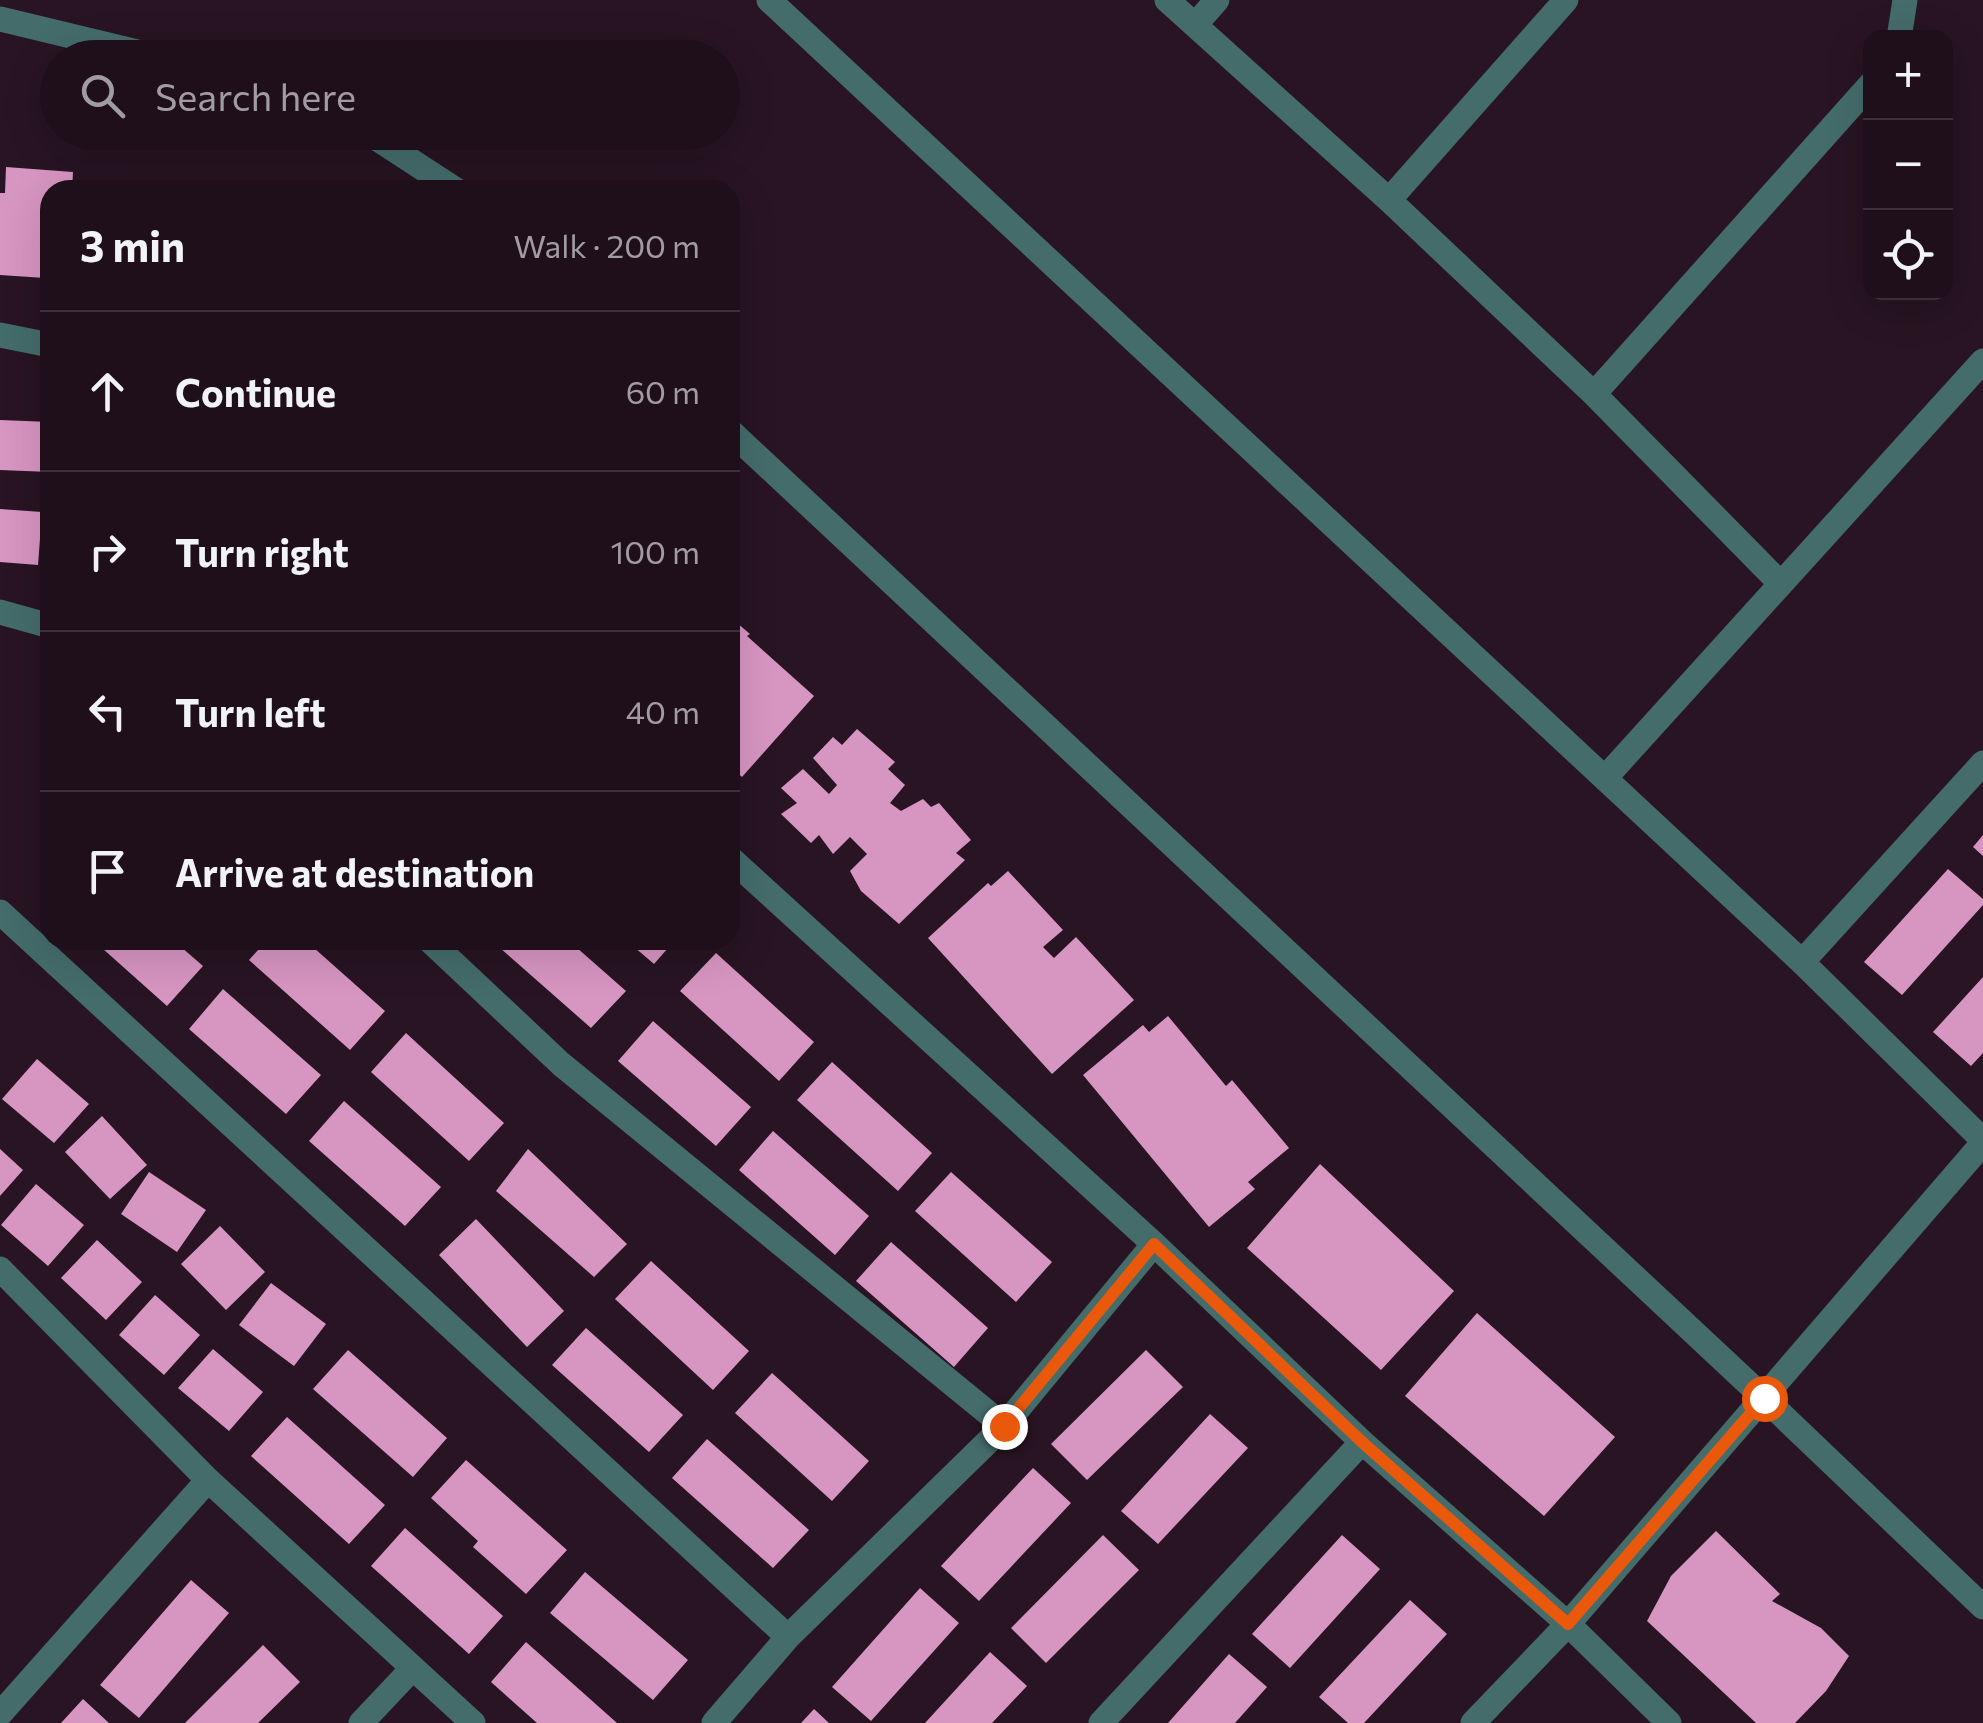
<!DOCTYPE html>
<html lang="en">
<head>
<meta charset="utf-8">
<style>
  :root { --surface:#1e0f1a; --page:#2b1d27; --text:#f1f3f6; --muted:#a19ca2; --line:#3c2f39 }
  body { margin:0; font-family:Commissioner,sans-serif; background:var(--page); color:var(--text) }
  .controls { position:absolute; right:30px; top:30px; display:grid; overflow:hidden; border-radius:20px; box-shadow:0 10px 40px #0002 }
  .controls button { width:90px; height:90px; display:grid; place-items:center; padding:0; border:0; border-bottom:2px solid var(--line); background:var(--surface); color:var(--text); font:50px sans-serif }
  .stop { position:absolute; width:30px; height:30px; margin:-22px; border:8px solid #ea580c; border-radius:50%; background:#fff }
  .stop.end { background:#ea580c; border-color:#fff; box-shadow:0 2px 10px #0008 }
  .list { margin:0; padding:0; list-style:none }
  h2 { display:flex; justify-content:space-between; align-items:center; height:130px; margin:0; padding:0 40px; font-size:42px }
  h2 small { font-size:32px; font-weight:400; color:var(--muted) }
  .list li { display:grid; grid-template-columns:65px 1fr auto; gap:30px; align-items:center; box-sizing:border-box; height:160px; padding:0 40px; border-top:2px solid var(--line) }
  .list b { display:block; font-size:38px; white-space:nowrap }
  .list em { font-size:32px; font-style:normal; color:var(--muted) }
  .icon { flex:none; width:55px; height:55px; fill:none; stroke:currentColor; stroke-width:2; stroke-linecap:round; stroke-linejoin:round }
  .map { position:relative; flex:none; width:1983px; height:1723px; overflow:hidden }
  .search { position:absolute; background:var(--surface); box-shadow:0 10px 40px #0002; left:40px; top:40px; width:700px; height:110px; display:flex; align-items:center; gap:25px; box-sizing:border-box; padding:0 35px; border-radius:55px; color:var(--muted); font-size:38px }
  .panel { position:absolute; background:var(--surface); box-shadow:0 10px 40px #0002; left:40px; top:180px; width:700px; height:770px; border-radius:30px }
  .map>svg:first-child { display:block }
</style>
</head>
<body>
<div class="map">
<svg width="1983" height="1723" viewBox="0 0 1983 1723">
  <rect width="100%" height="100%" fill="#281422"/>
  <path fill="#d795c2" d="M6,167L73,172L72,190H50V260L46,259L45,278L0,275V193H5Z
    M0,420L50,422V472L0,470Z
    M0,509L42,512L38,565L0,562Z
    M730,617L750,634L747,636L814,696L742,777L730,766Z
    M857,729L895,762L888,769L905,785L890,803L901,811L923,799L931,807L939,803L971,840L956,853L965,860L899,924L861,891L850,871L867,854L850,837L833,854L819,835L811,843L781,814L797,803L781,788L803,769L829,794L837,785L813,758L833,737L842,745Z
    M1983,835V856L1973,847Z
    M1948,869L1983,899V905L1902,995L1864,962Z
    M1008,871L1063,930L1043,947L1054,958L1076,937L1134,1000L1052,1074L928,938L988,883L991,886Z
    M93,940H173L203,966L167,1006Z
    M267,940H305L385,1011L350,1050L249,960Z
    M491,940H568L626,991L591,1028Z
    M626,940H675L654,964Z
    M716,953L814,1042L779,1081L680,991Z
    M1983,977V1053L1971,1066L1933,1032Z
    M223,989L321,1075L286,1114L189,1029Z
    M1168,1016L1226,1086L1232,1080L1289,1148L1248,1182L1255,1189L1209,1227L1083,1075L1143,1025L1149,1032Z
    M653,1021L751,1107L716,1146L618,1061Z
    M406,1033L504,1123L469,1161L371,1072Z
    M37,1059L89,1104L54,1143L2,1099Z
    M832,1062L932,1153L898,1191L797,1100Z
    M344,1101L441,1187L405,1226L309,1141Z
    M102,1116L147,1165L110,1199L65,1152Z
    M773,1131L869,1216L835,1255L739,1170Z
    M0,1149L23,1170L0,1196Z
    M528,1149L627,1244L594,1277L496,1191Z
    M1320,1164L1454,1291L1381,1370L1247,1248Z
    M149,1172L206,1210L177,1252L121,1214Z
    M951,1172L1052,1262L1016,1302L915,1211Z
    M36,1184L84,1225L48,1266L1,1225Z
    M476,1219L564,1311L527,1347L439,1255Z
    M220,1226L265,1272L226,1310L181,1264Z
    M97,1240L142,1282L106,1320L61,1278Z
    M891,1242L988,1328L954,1367L856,1281Z
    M651,1261L749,1351L713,1390L615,1299Z
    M271,1283L326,1324L294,1366L239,1325Z
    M155,1295L200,1335L164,1375L119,1335Z
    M1477,1313L1615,1437L1544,1516L1405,1396Z
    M586,1328L683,1415L649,1452L552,1365Z
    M213,1349L263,1392L229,1431L178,1388Z
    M348,1350L447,1438L413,1477L313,1389Z
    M1146,1350L1183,1387L1087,1480L1051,1444Z
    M772,1373L869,1461L832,1501L735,1413Z
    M1210,1414L1248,1448L1158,1544L1121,1511Z
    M287,1417L385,1505L349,1544L251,1456Z
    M707,1439L809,1530L773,1568L672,1478Z
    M466,1460L567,1550L526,1594L473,1547L478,1541L431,1498Z
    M1033,1468L1071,1503L979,1601L941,1566Z
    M405,1528L503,1616L469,1654L371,1566Z
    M1716,1531L1780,1594L1772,1601L1821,1628L1849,1656L1826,1691L1795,1723H1756L1647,1621L1671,1576Z
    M1103,1535L1139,1570L1046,1663L1011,1628Z
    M1342,1535L1380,1569L1290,1668L1252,1634Z
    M585,1572L688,1660L653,1700L550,1613Z
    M191,1580L229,1613L139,1718L100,1685Z
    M920,1588L959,1623L871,1721L832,1687Z
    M1410,1600L1447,1634L1364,1723H1348L1319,1697Z
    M526,1642L617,1723H537L491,1682Z
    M263,1645L300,1682L258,1723H185Z
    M990,1652L1027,1686L992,1723H925Z
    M1229,1654L1267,1687L1235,1723H1168Z
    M83,1699L109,1723H61Z
    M814,1709L829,1723H801Z"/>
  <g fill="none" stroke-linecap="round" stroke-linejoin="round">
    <path stroke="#446c6b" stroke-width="25" d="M769,0L1802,962L1983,1140
      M1167,0L1389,200L1594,394L1781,584
      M0,19L162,58
      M1195,25L1217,0
      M1899,38L1905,0
      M367,132L456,190
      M1389,200L1566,0
      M0,335L50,345
      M1594,394L1870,85
      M730,431L1764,1398L1983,1607
      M0,612L50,626
      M1605,778L1983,361
      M730,858L1154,1244L1362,1442L1568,1624L1669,1723
      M0,912L788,1637
      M429,940L561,1064L1004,1426
      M1802,962L1983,763
      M0,1269L208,1480L473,1723
      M0,1714L208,1480
      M361,1723L411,1670
      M714,1723L788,1637L1004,1426L1154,1244
      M1101,1723L1362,1442
      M1473,1723L1568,1624L1983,1143"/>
  </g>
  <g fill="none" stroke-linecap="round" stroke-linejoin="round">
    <path stroke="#ea580c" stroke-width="12" d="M1004,1426L1154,1244L1362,1442L1568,1624L1764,1398"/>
  </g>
</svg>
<div class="controls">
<button>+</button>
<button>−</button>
<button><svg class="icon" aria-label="locate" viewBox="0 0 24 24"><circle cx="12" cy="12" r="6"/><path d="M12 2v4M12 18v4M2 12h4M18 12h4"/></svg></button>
</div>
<div class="stop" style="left:1764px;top:1398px"></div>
<div class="stop end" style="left:1004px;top:1426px"></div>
<div class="search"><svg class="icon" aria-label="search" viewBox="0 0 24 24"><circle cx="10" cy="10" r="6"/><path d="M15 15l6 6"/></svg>Search here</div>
<section class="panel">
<h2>3 min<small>Walk · 200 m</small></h2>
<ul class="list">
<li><svg class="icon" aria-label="ahead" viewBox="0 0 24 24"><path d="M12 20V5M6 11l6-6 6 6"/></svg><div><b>Continue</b></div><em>60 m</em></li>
<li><svg class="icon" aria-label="right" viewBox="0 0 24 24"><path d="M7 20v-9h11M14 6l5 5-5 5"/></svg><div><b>Turn right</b></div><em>100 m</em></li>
<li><svg class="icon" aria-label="left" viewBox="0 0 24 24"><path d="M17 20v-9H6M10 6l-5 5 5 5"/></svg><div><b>Turn left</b></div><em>40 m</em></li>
<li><svg class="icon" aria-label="arrive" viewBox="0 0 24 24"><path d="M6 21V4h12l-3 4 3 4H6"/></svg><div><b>Arrive at destination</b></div></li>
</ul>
</section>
</div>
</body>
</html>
